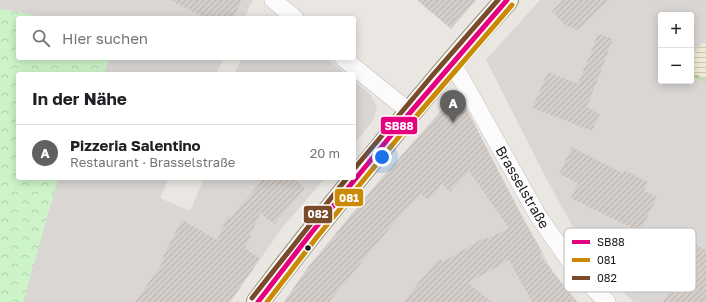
<!DOCTYPE html>
<html lang="de">
<head>
<meta charset="utf-8">
<style>
  :root { --surface:#fff; --page:#f2f2f2; --text:#202124; --muted:#757577; --line:#e0e0e0; --accent:#636160 }
  body { margin:0; font-family:"Golos Text",sans-serif; background:var(--page); color:var(--text) }
  .controls { position:absolute; right:12px; top:12px; display:grid; overflow:hidden; border-radius:4px; box-shadow:0 2px 10px #0003 }
  .controls button { width:36px; height:36px; display:grid; place-items:center; padding:0; border:0; border-bottom:1px solid var(--line); background:var(--surface); color:var(--text); font:20px sans-serif }
  .you { position:absolute; left:382px; top:157px; width:14px; height:14px; margin:-10px; border:3px solid #fff; border-radius:50%; background:#1a73e8; box-shadow:0 0 0 6px #1a73e833 }
  .badge { display:grid; place-items:center; width:26px; height:26px; border-radius:50%; background:var(--accent); color:#fff; font-size:13px; font-weight:700 }
  .pin { position:absolute; translate:-50% -33px; filter:drop-shadow(0 1px 2px #0008) }
  .pin::after { content:''; position:absolute; top:21px; width:14px; height:12px; background:inherit; clip-path:polygon(0 0,100% 0,50% 100%) }
  .list { margin:0; padding:0; list-style:none }
  h2 { display:flex; justify-content:space-between; align-items:center; height:52px; margin:0; padding:0 16px; font-size:17px }
  h2 small { font-size:13px; font-weight:400; color:var(--muted) }
  .list li { display:grid; grid-template-columns:26px 1fr auto; gap:12px; align-items:center; box-sizing:border-box; height:56px; padding:0 16px; border-top:1px solid var(--line) }
  .list b { display:block; font-size:15px; white-space:nowrap }
  .list p { margin:0; font-size:13px; white-space:nowrap; color:var(--muted) }
  .list em { font-size:13px; font-style:normal; color:var(--muted) }
  .icon { flex:none; width:22px; height:22px; fill:none; stroke:currentColor; stroke-width:2; stroke-linecap:round; stroke-linejoin:round }
  .map { position:relative; flex:none; width:706px; height:302px; overflow:hidden }
  .search { position:absolute; background:var(--surface); box-shadow:0 2px 10px #0003; left:16px; top:16px; width:340px; height:44px; display:flex; align-items:center; gap:10px; box-sizing:border-box; padding:0 14px; border-radius:4px; color:var(--muted); font-size:15px }
  .panel { position:absolute; background:var(--surface); box-shadow:0 2px 10px #0003; left:16px; top:72px; width:340px; height:108px; border-radius:4px }
  .map>svg:first-child { display:block }
</style>
</head>
<body>
<div class="map">
<svg width="706" height="302" viewBox="0 0 706 302">
  <defs>
    <pattern id="farmland-rules" width="6" height="5" patternUnits="userSpaceOnUse"><rect width="6" height="5" fill="#edebd3"/><path d="M0 2.5h6" fill="none" stroke="#cbc9b5"/></pattern>
    <pattern id="forest-firs" width="22" height="20" patternUnits="userSpaceOnUse"><rect width="22" height="20" fill="#c6dbb4"/><path d="M5 1l3.5 6h-7zM16 11l3.5 6h-7z" fill="#aabb9a"/></pattern>
    <pattern id="park-crowns" width="20" height="18" patternUnits="userSpaceOnUse"><rect width="20" height="18" fill="#cdf4c9"/><path d="M2 6a3 3 0 1 1 6 0M12 15a3 3 0 1 1 6 0" fill="none" stroke="#afd1ac"/></pattern>
    <pattern id="building-hatch" width="6" height="6" patternUnits="userSpaceOnUse"><rect width="6" height="6" fill="#d3ceca"/><path d="M-1 1l2-2M0 6l6-6M5 7l2-2" fill="none" stroke="#b5b0ad"/></pattern>
  </defs>
  <rect width="100%" height="100%" fill="#eae6e2"/>
  <path fill="#d9d6d4" d="M0,0H253L244,18H50L0,9Z
    M540,0H706V40L691,55V15H661V81H691V77L706,83V302H634L615,285L585,249L547,180L486,60Z
    M110,58H224L216,74H103Z
    M242,58H326L346,74H234Z
    M354,81L370,94L377,107L372,122L354,144Z
    M452,98L462,100L519,210L555,275L578,302H284L308,267L377,183Z
    M58,178H169L160,198L190,211L204,178H325L282,228L230,302H23Z"/>
  <path fill="url(#farmland-rules)" d="M706,40V79L691,73V55Z"/>
  <path fill="url(#forest-firs)" d="M691,73L706,79V83L691,77Z"/>
  <path fill="url(#park-crowns)" d="M0,9L50,18H18V58H110L103,74H18V178H58L23,302H0Z"/>
  <path fill="url(#building-hatch)" d="M170,0H242L233,18H206Z
    M417,0H476L451,29Z
    M563,0H609L578,30L565,25L552,11Z
    M598,34L613,39L587,107L600,114L592,131L533,108L534,106H533L548,72L578,84Z
    M452,99L462,100L465,106L524,221L542,252L540,253V256L577,302H532L509,260L468,283L492,302H403L439,258L443,262L482,239L489,238L509,228L469,171L450,192L442,184L428,200L421,194L407,209L406,208L329,302H284L307,269L382,178Z
    M572,147L623,173L624,170L648,182L644,191L657,197L640,232L571,198L578,183L559,174Z
    M264,178H293L305,188L274,224L260,213L245,248L260,259L230,302H135L163,262L162,259L182,220L217,240L228,216L231,217Z
    M640,232L679,251L685,239L706,250V302H663L669,290L623,268Z"/>
  <g fill="none" stroke-linecap="round" stroke-linejoin="round">
    <g stroke="#c2c0be" stroke-width="18">
      <path id="minor" d="M273,0L295,18
        M343,58L410,112
        M452,62L537,214L575,269L607,302"/>
    </g>
    <g stroke="#94927a" stroke-width="24">
      <path id="secondary" d="M258,302C293,255 330,209 368,164C413,108 459,53 507,0"/>
    </g>
    <use href="#minor" stroke="#fcfbfb" stroke-width="17"/>
    <use href="#secondary" stroke="#f2f1e7" stroke-width="22"/>
    <g stroke="#fff" stroke-width="8">
      <path id="bus-1" d="M258,302L312,232L402,122L507,0"/>
    </g>
    <g stroke="#fff" stroke-width="8">
      <path id="bus-2" d="M267,302L317,237L407,127L512,5"/>
    </g>
    <g stroke="#fff" stroke-width="8">
      <path id="bus-3" d="M354,169L431,77L498,0
        M252,298L347,178"/>
    </g>
    <use href="#bus-1" stroke="#e5007d" stroke-width="5"/>
    <use href="#bus-2" stroke="#cb8a05" stroke-width="5"/>
    <use href="#bus-3" stroke="#7a4b2a" stroke-width="5"/>
  </g>
  <circle fill="#1a1a1a" stroke="#fff" stroke-width="1.5" cx="308" cy="248" r="3.5"/>
  <g text-anchor="middle" dominant-baseline="central" stroke-width="3" stroke-linejoin="round" paint-order="stroke">
    <g font-size="14" fill="#1a1a1a" stroke="#fff">
      <text transform="translate(523 187) rotate(60)">Brasselstraße</text>
    </g>
  </g>
  <rect x="564" y="228" width="132" height="64" rx="6" fill="#fff" stroke="#bababa" stroke-width="1"/>
  <rect x="572" y="240" width="18" height="4" fill="#e5007d"/>
  <rect x="572" y="258" width="18" height="4" fill="#cb8a05"/>
  <rect x="572" y="276" width="18" height="4" fill="#7a4b2a"/>
  <g font-size="11" fill="#1a1a1a">
    <text x="597" y="246">SB88</text>
    <text x="597" y="264">081</text>
    <text x="597" y="282">082</text>
  </g>
  <g stroke="#fff" stroke-width="1.5">
    <rect x="380" y="116" width="38" height="19" rx="4" fill="#e5007d"/>
    <rect x="334" y="188" width="30" height="19" rx="4" fill="#cb8a05"/>
    <rect x="303" y="205" width="30" height="19" rx="4" fill="#7a4b2a"/>
  </g>
  <g font-size="11" text-anchor="middle" font-weight="bold" fill="#fff">
    <text x="399" y="130">SB88</text>
    <text x="349" y="202">081</text>
    <text x="318" y="218">082</text>
  </g>
</svg>
<div class="controls">
<button>+</button>
<button>−</button>
</div>
<div class="you"></div>
<div class="pin badge" style="left:453px;top:123px">A</div>
<div class="search"><svg class="icon" aria-label="search" viewBox="0 0 24 24"><circle cx="10" cy="10" r="6"/><path d="M15 15l6 6"/></svg>Hier suchen</div>
<section class="panel">
<h2>In der Nähe<small></small></h2>
<ul class="list">
<li><span class="badge">A</span><div><b>Pizzeria Salentino</b><p>Restaurant · Brasselstraße</p></div><em>20 m</em></li>
</ul>
</section>
</div>
</body>
</html>
